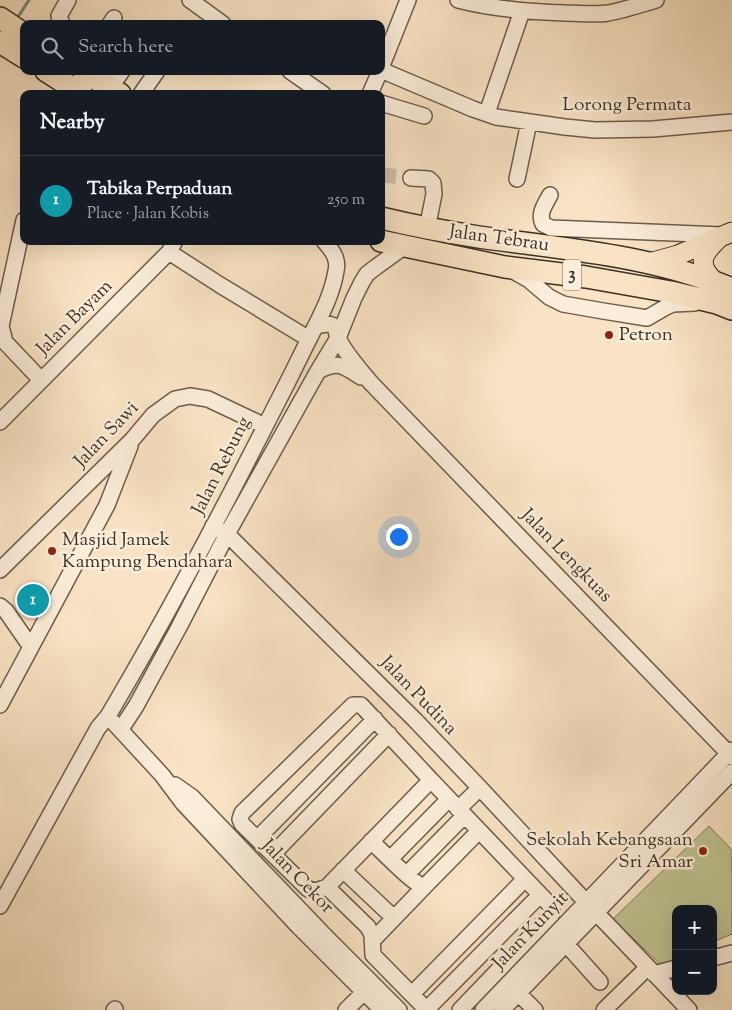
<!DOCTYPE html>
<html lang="en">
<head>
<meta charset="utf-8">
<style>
  :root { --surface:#171b24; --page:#242831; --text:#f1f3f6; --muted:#9ea1a6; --line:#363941; --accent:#0b8043 }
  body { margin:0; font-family:"Sorts Mill Goudy",serif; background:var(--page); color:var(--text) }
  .controls { position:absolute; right:15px; bottom:15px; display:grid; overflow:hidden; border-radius:10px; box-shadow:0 5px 20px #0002 }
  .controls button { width:45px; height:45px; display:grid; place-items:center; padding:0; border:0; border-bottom:1px solid var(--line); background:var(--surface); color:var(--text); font:25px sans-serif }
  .you { position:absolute; left:398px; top:536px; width:18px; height:18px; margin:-12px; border:4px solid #fff; border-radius:50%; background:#1a73e8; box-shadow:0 0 0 8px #1a73e833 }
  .badge { display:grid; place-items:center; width:32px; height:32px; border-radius:50%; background:var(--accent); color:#fff; font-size:16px; font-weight:700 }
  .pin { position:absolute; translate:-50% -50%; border:2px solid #fff; box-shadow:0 1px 5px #0006 }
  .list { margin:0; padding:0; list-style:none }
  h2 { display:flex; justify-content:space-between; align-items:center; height:65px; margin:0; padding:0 20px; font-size:21px }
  h2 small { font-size:16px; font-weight:400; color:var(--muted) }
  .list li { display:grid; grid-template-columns:32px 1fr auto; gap:15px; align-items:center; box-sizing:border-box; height:90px; padding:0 20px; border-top:1px solid var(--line) }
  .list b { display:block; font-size:19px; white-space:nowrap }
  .list p { margin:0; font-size:16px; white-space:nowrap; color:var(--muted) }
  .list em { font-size:16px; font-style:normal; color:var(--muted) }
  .icon { flex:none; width:28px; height:28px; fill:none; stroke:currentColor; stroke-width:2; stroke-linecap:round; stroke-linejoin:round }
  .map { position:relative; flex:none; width:732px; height:1010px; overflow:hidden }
  .search { position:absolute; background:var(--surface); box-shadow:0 5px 20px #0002; left:20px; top:20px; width:365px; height:55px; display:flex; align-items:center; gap:12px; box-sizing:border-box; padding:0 18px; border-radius:10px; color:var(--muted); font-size:19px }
  .panel { position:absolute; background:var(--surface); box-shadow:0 5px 20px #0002; left:20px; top:90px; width:365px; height:155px; border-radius:10px }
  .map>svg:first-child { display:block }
</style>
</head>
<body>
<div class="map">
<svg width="732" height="1010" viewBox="0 0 732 1010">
  <rect width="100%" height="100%" fill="#f9e3c4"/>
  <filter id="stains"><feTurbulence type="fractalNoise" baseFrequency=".004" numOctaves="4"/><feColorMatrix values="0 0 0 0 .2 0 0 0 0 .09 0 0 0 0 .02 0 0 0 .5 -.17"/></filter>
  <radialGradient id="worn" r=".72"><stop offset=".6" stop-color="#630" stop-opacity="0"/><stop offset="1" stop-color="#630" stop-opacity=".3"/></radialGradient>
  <path fill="#bfc392" stroke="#7e7a5b" d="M709,826L732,850V934L713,942V909H676V959L661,965L613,919Z"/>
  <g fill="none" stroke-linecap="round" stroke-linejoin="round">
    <path stroke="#778579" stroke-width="3" d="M16,20L29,0"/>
    <path stroke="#d3bfa4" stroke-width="15" stroke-dasharray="15 8" stroke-linecap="butt" d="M381,175L411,178"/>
    <g stroke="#6b5d4c" stroke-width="18">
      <path id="minor" d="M190,0L223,24
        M458,0C493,9 529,12 565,13C579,13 594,15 608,13C624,10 640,5 656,0
        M62,24L59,16L68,0
        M110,24L114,18
        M381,68L408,0
        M381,70L473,109L496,117L565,127L595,130L653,129L732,122
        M290,71L323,94
        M110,88L122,71
        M141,94L157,71
        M370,94L380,71
        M381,103L424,116
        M487,113L522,11
        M411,178L429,179L433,183L434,194L427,229
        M517,179L529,122
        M550,195C545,205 538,213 543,224L551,228L722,235
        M24,220L1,326L5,342L41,380
        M169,252L220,285L309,339
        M513,271L529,280L549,297L563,304L603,311L647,318L666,307L673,304L695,303
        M316,326C321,325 327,323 332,325C337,327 336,334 338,338C345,353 361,371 371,383L732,757
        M318,371C339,360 343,366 361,377
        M0,422L169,252L175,241
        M213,526L227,534L415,720L480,788L586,902L689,1010
        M0,570L132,440L153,415L175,399L190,396L208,399L265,426
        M0,606L6,611L31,647
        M0,705L107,505L130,446
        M114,723L162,775L183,803L298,926L382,1010
        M121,729L136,706L178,629L227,534L318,371L338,338L354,298L362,282L367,274L376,267L405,246
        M431,780L361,705H353L242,813L240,819L242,824L308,889L315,891L327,887L431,780L552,907V914L460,1010
        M175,785L192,797L326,937L399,1010
        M458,809L480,788
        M257,839L375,719
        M371,841C382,851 412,883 424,887L479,831
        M273,854L389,734
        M390,859L449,799
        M343,870L394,918
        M407,874L464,816
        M327,887L368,927L372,935L373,955L427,1010
        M0,906L98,728L108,716C169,613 225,506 279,399C289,380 298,361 308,341C319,319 332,296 336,271C339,259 332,250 324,241
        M372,941L424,887
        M566,944L600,982
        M713,958L732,953
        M654,974L676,968
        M518,993L535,1010
        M412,994L525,879
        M427,1009L540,895
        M114,1010L115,1009
        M346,1010L364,992
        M483,1010L732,750
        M502,1010L732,772
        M604,1010L648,967"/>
    </g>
    <g stroke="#3c3024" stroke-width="21">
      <path id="major" d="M649,263L678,255L732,232
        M715,282C696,264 702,254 719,238"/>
    </g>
    <g stroke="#3c3024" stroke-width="24">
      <path id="highway" d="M0,18L24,34
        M0,42L24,57
        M46,71L82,94
        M83,71L120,94
        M381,218C414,226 446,232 479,237C564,249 652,255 732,289
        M381,241L505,267L586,277L671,292L717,303L732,309"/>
    </g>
    <use href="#minor" stroke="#fbedd9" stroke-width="15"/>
    <use href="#major" stroke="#f9e3c4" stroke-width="19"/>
    <use href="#highway" stroke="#f9e3c4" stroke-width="21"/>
  </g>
  <g fill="#8f2418" stroke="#fbedd9" stroke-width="2">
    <circle cx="609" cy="335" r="5"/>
    <circle cx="52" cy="551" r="5"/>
    <circle cx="703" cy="851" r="5"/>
  </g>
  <g text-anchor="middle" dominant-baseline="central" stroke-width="5" stroke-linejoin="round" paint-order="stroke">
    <rect fill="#fbedd9" stroke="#75695a" stroke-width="1" x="563" y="259.5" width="18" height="31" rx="4"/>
    <g font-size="18" font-weight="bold" fill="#3c3024">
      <text x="572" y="275">3</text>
    </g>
    <g font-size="19" fill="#3c3024" stroke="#fbedd9">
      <text x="627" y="105">Lorong Permata</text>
      <text transform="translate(499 239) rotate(8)">Jalan Tebrau</text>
      <text transform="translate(75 318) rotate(-45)">Jalan Bayam</text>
      <text transform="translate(107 435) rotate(-46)">Jalan Sawi</text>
      <text transform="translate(222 466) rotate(-63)">Jalan Rebung</text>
      <text transform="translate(566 556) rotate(46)">Jalan Lengkuas</text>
      <text transform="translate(418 696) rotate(46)">Jalan Pudina</text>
      <text transform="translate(297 877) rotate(46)">Jalan Cekor</text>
      <text transform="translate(531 931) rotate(-46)">Jalan Kunyit</text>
    </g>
    <g font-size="19" fill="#3c3024" stroke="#fbedd9" text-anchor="start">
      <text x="619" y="335">Petron</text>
      <text x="62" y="540">Masjid Jamek<tspan x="62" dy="22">Kampung Bendahara</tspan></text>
      <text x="693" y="840" text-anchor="end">Sekolah Kebangsaan<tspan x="693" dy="22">Sri Amar</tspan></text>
    </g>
  </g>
  <rect width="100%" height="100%" filter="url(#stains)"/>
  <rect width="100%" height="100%" fill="url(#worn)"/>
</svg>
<div class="controls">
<button>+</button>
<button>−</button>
</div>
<div class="you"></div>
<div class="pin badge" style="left:33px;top:600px;background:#0f9aa8">1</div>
<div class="search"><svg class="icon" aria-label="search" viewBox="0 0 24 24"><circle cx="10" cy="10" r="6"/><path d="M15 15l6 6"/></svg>Search here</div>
<section class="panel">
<h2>Nearby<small></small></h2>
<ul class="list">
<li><span class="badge" style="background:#0f9aa8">1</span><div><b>Tabika Perpaduan</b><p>Place · Jalan Kobis</p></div><em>250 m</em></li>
</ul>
</section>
</div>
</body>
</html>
